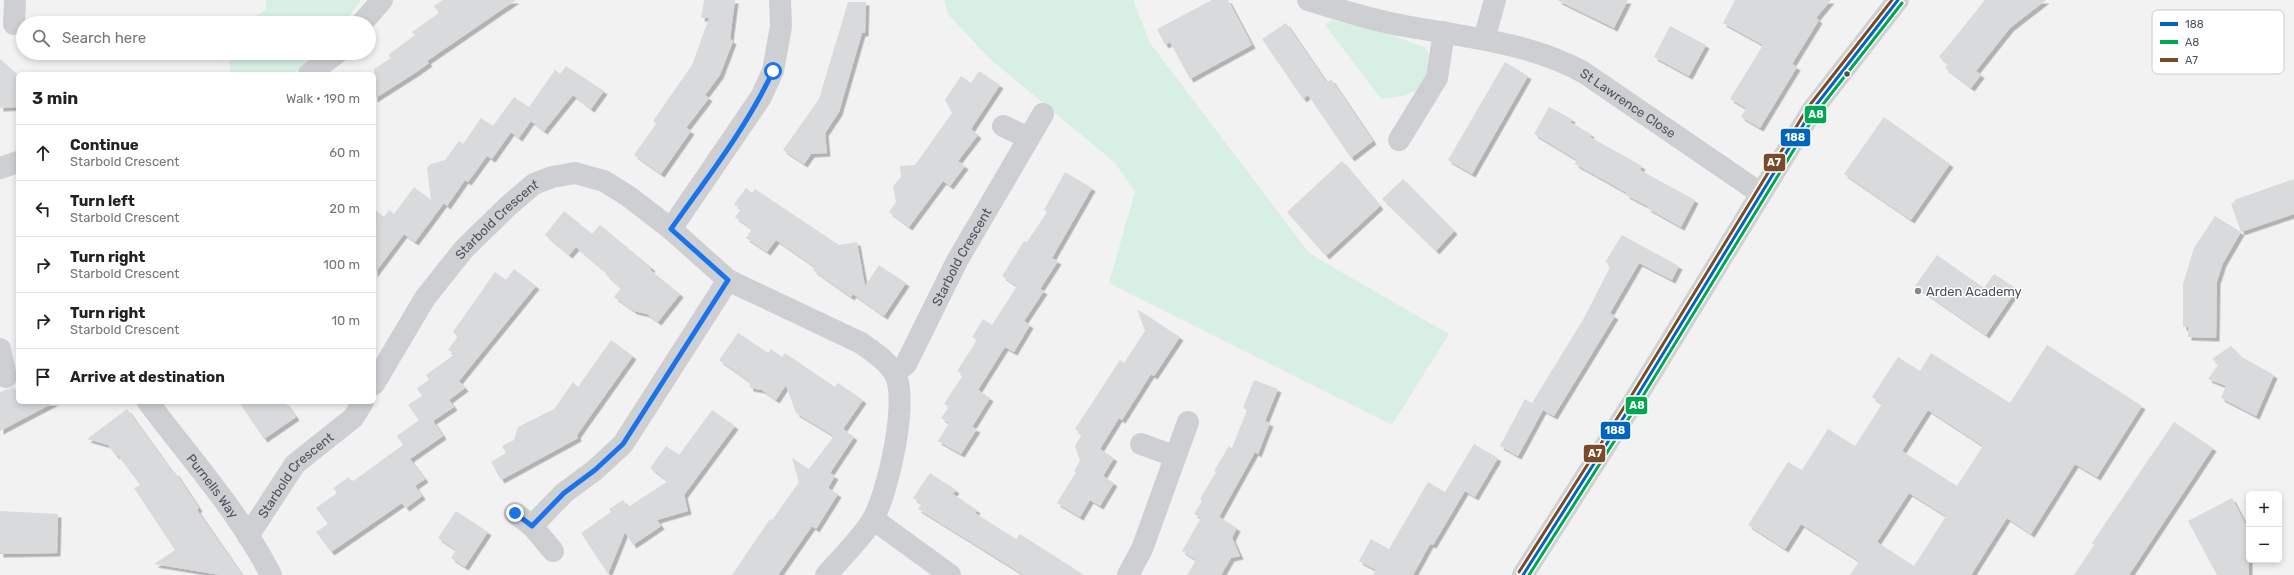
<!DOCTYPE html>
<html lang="en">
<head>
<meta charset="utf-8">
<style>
  :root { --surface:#fff; --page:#f2f2f2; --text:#222; --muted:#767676; --line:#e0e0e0 }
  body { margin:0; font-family:Rubik,sans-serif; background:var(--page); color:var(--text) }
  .controls { position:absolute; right:12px; bottom:12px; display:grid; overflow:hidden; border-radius:6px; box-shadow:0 2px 6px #0003 }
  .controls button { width:36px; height:36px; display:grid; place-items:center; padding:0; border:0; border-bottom:1px solid var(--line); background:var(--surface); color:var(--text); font:20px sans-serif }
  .stop { position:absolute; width:12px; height:12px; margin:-9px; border:3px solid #1a73e8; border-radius:50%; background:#fff }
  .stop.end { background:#1a73e8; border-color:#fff; box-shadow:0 1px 4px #0008 }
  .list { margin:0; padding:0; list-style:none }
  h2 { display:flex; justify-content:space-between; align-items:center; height:52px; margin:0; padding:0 16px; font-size:17px }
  h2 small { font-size:13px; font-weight:400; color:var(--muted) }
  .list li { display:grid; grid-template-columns:26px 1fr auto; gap:12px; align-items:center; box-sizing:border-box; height:56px; padding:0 16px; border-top:1px solid var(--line) }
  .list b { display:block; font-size:15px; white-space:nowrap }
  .list p { margin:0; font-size:13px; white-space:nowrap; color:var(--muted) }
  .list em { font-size:13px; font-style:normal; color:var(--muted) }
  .icon { flex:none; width:22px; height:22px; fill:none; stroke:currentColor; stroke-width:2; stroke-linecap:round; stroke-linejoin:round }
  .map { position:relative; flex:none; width:2294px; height:575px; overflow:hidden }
  .search { position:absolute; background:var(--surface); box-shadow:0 2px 6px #0003; left:16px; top:16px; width:360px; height:44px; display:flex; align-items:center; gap:10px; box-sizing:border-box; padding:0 14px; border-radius:22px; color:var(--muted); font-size:15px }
  .panel { position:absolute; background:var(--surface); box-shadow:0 2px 6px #0003; left:16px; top:72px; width:360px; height:332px; border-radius:6px }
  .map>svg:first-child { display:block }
</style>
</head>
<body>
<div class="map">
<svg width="2294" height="575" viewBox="0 0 2294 575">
  <defs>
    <filter id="shadow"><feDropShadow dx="3.5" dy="3.5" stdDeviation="0" flood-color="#0004"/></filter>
  </defs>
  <rect width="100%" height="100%" fill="#f2f2f2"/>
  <path fill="#d8efe3" d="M266,0H361L344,23H243L266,10Z
    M944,0H1133L1150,43L1310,254L1449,334L1392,425L1109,283L1135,191L1114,162L989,58L948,14Z
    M1332,20L1394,36L1424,47L1432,58L1423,88L1402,96L1381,99L1325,25Z
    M241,53H320L292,74H231L229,61L241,56Z"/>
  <path fill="#d9dadc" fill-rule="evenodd" filter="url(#shadow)" d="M443,0H516L427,61L429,63L415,73L374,99V69L391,58L388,55L415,35L412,32L439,13L434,6Z
    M704,0H735L730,39L733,41L720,75L705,95L709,98L686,128L691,131L661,174L634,155L656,124L653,121L692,65L709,18H701Z
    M1212,0H1228L1252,45L1190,79L1170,42L1165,45L1157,29Z
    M1557,0H1628L1614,28Z
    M1735,0H1831L1816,18L1819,20L1792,64L1797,67L1760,128L1741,117L1746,108L1730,99L1763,45L1723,23Z
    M1985,0H2046L2010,28L1976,71L1981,75L1971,88L1945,68L1948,64L1939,57Z
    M848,2H866L865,33H862L839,112L825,133L827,153L811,154L804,164L783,150L819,99Z
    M1286,23L1327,83L1331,79L1373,141L1351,158L1308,95L1303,99L1262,39Z
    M1670,26L1706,45L1689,76L1654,57Z
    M0,59L18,75V107L0,108Z
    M1505,62L1528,76L1472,174L1448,160Z
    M566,66L604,91L591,109L573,95L544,131L531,121L519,138L511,132L492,159L487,156L468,182L465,180L447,206L444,203L415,242L404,234L374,274V209L384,217L389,210L394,214L414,187L431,200L427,168L431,164L445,160L459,141L463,144L481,118L493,126L514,97L529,107L555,70L560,74Z
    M979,71L1000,85L971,129L978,135L958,161L965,166L950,186L943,181L909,227L889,212L896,202L893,186L901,177L900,166L915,165L952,113L945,100L961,76L971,83Z
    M1549,107L1572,119L1570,122L1591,134L1590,137L1642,166L1640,170L1695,200L1681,227L1647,208L1649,207L1626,195L1627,193L1575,164L1577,160L1534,134Z
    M1884,117L1950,164L1911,220L1844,174Z
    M1342,161L1380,206L1326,256L1287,212Z
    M1065,172L1092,188L1052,258L1058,261L1040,289L1044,291L1024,321L1030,325L1014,352L1005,347L978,390L990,398L972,427L977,429L961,454L938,441L949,423L941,418L949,407L944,404L963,375L957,371L977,340L972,337L983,319L992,325L1017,286L1002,276L1024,241L1027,242L1047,212L1044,210Z
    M1403,179L1454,231L1436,251L1382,199Z
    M2294,179V214L2241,232L2231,204L2235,202L2234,200Z
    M746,188L752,193L755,189L839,245L857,242L865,286L879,265L906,283L884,316L853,294L851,297L813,270L815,267L776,240L767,252L746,238L752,229L735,217L741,209L734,204Z
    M564,211L592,234L600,225L652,268L650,270L680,294L658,322L647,314L634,311L614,297L621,288L606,275L607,273L576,247L569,255L545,235Z
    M2215,216L2241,232L2223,263L2217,281L2216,338L2188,337V327H2183V284L2194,248Z
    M1622,235L1679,266L1672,280L1639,263L1610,313L1615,316L1554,416L1543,410L1518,456L1500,446L1525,399L1540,408L1532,403L1584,318L1611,265L1605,262Z
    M1937,255L1984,288L1994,274L2017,289L1986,335L1915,286Z
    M514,269L536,286L459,381L465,388L449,400L454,407L433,421L443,436L410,459L425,479L415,486L422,496L406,508L402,503L331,552L316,532L328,524L316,508L337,493L333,488L349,477L352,482L403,445L397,436L419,420L408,405L422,396L417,388L429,380L426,375L455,354L448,350L458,336L453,332L495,272L506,280Z
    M1137,309L1180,337L1154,376L1151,374L1122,420L1119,418L1100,449L1114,458L1103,476L1114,483L1100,506L1090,500L1080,517L1057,503L1076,472L1074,471L1080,461L1075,446L1082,434L1075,429L1120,360L1124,363L1145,331Z
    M738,333L768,353L771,349L782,357L785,353L835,387L838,383L863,400L843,429L854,437L830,473L835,476L828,488L838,494L816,529L812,526L778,575H732L770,519L772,520L799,482L792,458L809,469L834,436L796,413L786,385L776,400L762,390L750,388L749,381L719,360Z
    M611,340L633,356L577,435L578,438L501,480L491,462L506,453L502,446L514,440L518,427L554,409L573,382L578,387Z
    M2047,345L2142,406L2097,477L2075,464L2031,534L2007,518L1971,575H1850L1859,561L1801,524L1785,549L1748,525L1788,462L1802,470L1828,429L1855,446L1882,404L1872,397L1898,357L1920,371L1931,353L2010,403ZM1928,410L1983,446L1957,486L1902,451ZM1909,493L1946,516L1914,566L1877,542Z
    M2231,346L2240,356L2274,375L2256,416L2221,398L2226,386L2208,379L2218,365L2212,359Z
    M1254,380L1278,389L1265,421L1270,423L1258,454L1255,452L1219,517L1237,528L1232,538L1240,556L1231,558L1221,575H1187L1196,560L1182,551L1201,518L1194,514L1202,501L1200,499L1216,472L1214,471L1229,446L1232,448L1247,410L1243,408Z
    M14,387L18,395V402H55L0,431V392Z
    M239,402H285L296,417L264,439Z
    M127,409L173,473L175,472L199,508L197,510L242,575H220L154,564L175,550L134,488L140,485L117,454L116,456L108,445L87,439Z
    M712,410L735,426L684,495L688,511L657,520L661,526L633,545L625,532L608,574L581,533L611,512L609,509L623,500L628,507L668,481L650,468L666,446L679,455Z
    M2174,422L2213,448L2129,575H2074L2094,545L2092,543Z
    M1474,444L1498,458L1475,497L1465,491L1433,545L1430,544L1413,575H1373L1376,570L1359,561L1371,539L1389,549L1428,482L1445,492Z
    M930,473L956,490L953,494L977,510L975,513L1016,539L1020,534L1084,575H1024L918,509L922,504L913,498Z
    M2232,498L2249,531V575H2217L2188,521Z
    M0,511L58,514L57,553L0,554Z
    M456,511L488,532L465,567L451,558L456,550L438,538Z"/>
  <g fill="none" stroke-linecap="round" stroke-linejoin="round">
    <g stroke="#cdcfd2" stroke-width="22">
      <path id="s1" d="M1308,0C1340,10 1371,20 1405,26C1465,37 1528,42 1583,72L1760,193"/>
      <path d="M362,23L382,0"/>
      <path d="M14,24L15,0"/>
      <path d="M1484,39L1495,0"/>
      <path d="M309,74L337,53"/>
      <path d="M1003,126L1029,138"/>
      <path d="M1399,140L1437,78L1444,32"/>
      <path d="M0,168L18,162"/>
      <path d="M671,229L761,97L773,71L781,26L780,0"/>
      <path d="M0,349L6,377"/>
      <path id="s2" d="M895,373L906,364L957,261L1043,114"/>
      <path id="s3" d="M374,384L425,298L464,249L507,207L534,184L552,177L575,173L604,181L628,196L671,229L728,280L861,343C872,351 888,361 895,374C909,400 888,493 873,519C862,538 841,558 826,575"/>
      <path id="s4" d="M148,402C190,458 239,512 271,575"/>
      <path d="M1141,444L1174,456"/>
      <path d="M515,513L532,526L553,551"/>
      <path d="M873,519L950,575"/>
      <path d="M532,526L564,493L595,470L623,444L728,280"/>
      <path id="s5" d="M248,536L295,464L353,418L363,402"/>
      <path d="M1128,575L1142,549L1188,422"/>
    </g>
    <path stroke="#cfd1d3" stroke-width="22" d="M1523,575L1634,401L1813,109L1898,0"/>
    <g stroke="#fff" stroke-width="6">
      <path id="bus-1" d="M1523,575L1634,401L1813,109L1898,0"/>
    </g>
    <g stroke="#fff" stroke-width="6">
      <path id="bus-2" d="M1529,575L1638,404L1817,112L1902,3"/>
    </g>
    <g stroke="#fff" stroke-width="6">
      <path id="bus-3" d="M1519,572L1630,398L1809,106L1892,0"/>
    </g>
    <use href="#bus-1" stroke="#0065bd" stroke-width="3"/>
    <use href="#bus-2" stroke="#00a651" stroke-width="3"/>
    <use href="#bus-3" stroke="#7a4b2a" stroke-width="3"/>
  </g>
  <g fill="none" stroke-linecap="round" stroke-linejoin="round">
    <path stroke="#1a73e8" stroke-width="5" d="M515,513L532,526L564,493L595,470L623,444L728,280L671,229C707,178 747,127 773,71"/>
  </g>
  <circle fill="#49525d" stroke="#fff" stroke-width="1.5" cx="1847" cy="74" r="3.5"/>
  <circle fill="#848a91" stroke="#fff" stroke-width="1.5" cx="1918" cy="291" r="4"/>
  <g text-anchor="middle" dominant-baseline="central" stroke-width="3" stroke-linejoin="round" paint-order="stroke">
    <g font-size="13" fill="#49525d" stroke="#fff">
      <text stroke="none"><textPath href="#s1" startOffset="340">St Lawrence Close</textPath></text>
      <text stroke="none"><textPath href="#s3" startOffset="207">Starbold Crescent</textPath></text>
      <text stroke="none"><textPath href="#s2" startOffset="135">Starbold Crescent</textPath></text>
      <text stroke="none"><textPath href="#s5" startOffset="78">Starbold Crescent</textPath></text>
      <text stroke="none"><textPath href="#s4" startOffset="106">Purnells Way</textPath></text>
    </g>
    <g font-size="13" fill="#49525d" stroke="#fff" text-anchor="start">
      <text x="1926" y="291">Arden Academy</text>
    </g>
  </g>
  <rect x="2152" y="10" width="132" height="64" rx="6" fill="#fff" stroke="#c8cbce" stroke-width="1"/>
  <rect x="2160" y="22" width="18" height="4" fill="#0065bd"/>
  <rect x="2160" y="40" width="18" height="4" fill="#00a651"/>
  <rect x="2160" y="58" width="18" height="4" fill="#7a4b2a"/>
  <g font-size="11" fill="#49525d">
    <text x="2185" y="28">188</text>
    <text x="2185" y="46">A8</text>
    <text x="2185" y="64">A7</text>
  </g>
  <g stroke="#fff" stroke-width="1.5">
    <rect x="1804" y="105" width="23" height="19" rx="4" fill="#00a651"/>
    <rect x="1780" y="128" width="31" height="19" rx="4" fill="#0065bd"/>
    <rect x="1763" y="153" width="23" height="19" rx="4" fill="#7a4b2a"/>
    <rect x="1625" y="396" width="23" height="19" rx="4" fill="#00a651"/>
    <rect x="1600" y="421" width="31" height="19" rx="4" fill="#0065bd"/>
    <rect x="1583" y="444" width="23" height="19" rx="4" fill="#7a4b2a"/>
  </g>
  <g font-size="11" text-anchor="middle" font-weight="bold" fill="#fff">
    <text x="1816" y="118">A8</text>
    <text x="1795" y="141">188</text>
    <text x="1774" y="166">A7</text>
    <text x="1637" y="409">A8</text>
    <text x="1615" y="434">188</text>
    <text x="1595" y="457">A7</text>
  </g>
</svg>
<div class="controls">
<button>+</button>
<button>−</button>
</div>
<div class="stop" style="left:773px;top:71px"></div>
<div class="stop end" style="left:515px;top:513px"></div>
<div class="search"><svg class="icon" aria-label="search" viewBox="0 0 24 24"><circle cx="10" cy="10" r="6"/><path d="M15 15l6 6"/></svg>Search here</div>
<section class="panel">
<h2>3 min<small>Walk · 190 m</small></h2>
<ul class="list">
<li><svg class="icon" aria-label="ahead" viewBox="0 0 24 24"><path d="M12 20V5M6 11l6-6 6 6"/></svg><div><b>Continue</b><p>Starbold Crescent</p></div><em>60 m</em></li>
<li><svg class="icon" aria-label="left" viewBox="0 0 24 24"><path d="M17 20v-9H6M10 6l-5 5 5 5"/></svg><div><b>Turn left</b><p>Starbold Crescent</p></div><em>20 m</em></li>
<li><svg class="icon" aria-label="right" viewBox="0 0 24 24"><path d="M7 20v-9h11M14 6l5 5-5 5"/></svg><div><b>Turn right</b><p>Starbold Crescent</p></div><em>100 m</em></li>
<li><svg class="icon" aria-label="right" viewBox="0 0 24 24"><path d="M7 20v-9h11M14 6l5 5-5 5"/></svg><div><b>Turn right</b><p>Starbold Crescent</p></div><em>10 m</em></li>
<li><svg class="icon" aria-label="arrive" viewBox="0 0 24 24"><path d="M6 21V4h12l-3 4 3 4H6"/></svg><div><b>Arrive at destination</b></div></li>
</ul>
</section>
</div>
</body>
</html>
